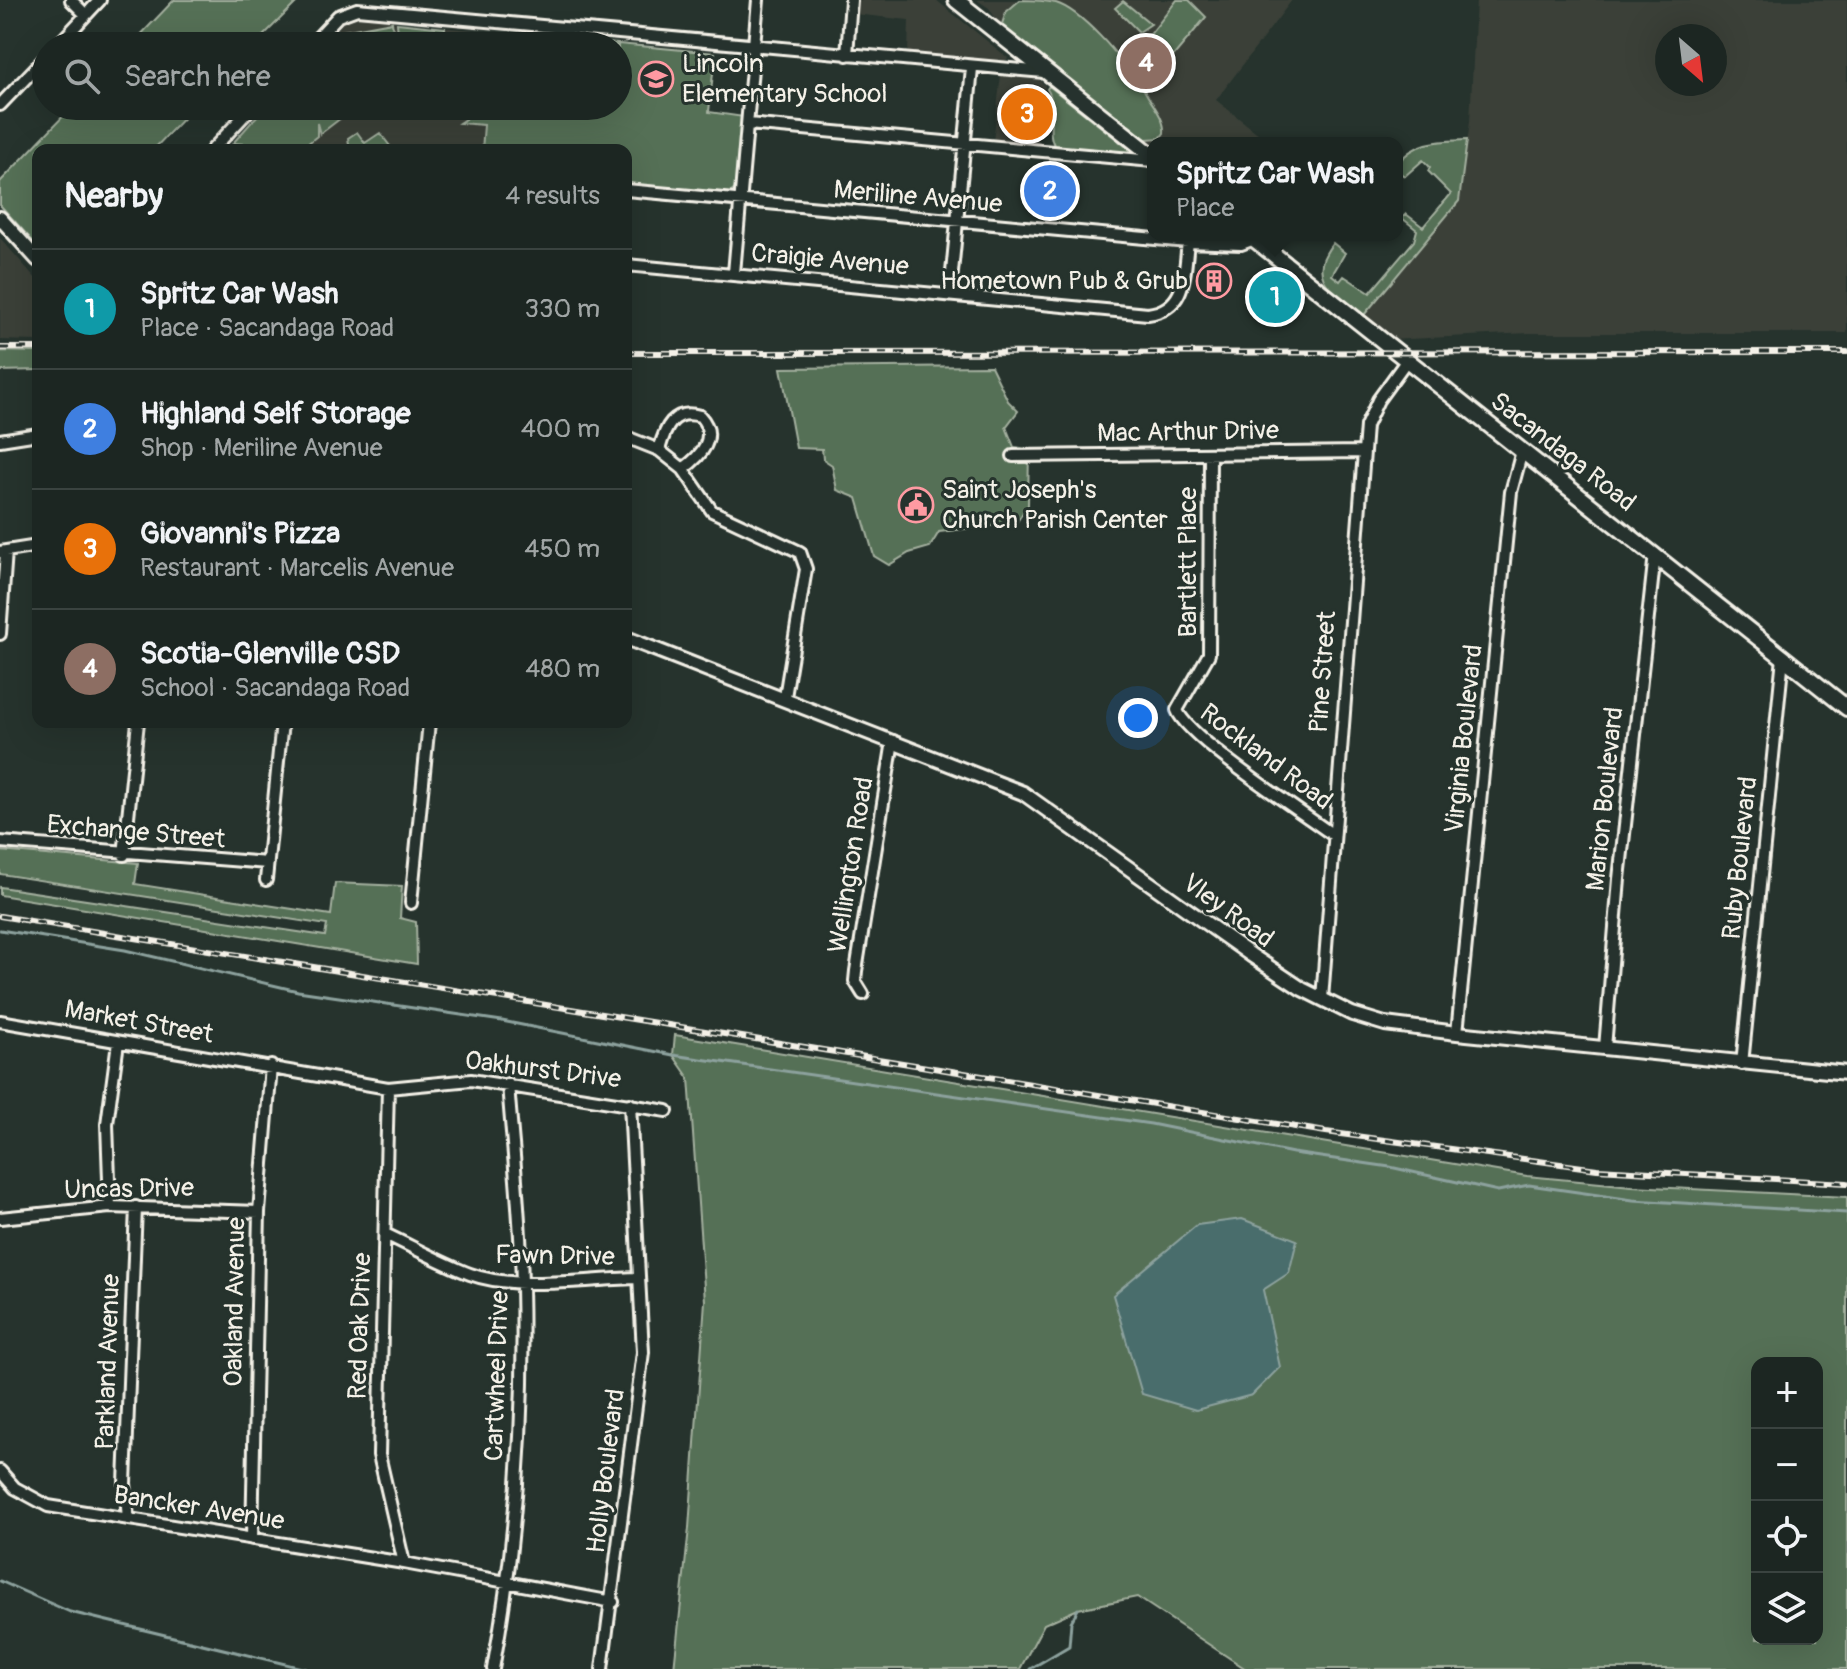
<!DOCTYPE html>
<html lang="en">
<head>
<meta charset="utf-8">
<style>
  :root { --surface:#1c2622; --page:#252e2a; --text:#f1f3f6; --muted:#a0a5a5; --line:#3a4340; --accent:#bca0f2 }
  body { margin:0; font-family:Pangolin,sans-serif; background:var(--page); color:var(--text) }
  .controls { position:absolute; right:24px; bottom:24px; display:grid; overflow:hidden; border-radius:16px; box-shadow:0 8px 32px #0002 }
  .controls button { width:72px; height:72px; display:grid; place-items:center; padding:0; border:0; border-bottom:2px solid var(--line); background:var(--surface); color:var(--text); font:40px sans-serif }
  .compass { position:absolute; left:1655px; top:24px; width:72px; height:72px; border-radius:50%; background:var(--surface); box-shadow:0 8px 32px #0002; rotate:152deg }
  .you { position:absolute; left:1138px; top:718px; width:28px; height:28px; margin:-20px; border:6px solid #fff; border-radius:50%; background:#1a73e8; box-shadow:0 0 0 12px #1a73e833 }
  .badge { display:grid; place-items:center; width:52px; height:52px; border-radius:50%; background:var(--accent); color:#fff; font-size:26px; font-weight:700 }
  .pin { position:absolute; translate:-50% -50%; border:4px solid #fff; box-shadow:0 2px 8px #0006 }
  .popup { position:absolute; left:1147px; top:137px; width:256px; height:104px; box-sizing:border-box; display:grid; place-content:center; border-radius:16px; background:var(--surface); filter:drop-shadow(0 2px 6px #0005); font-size:26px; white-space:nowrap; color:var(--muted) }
  .popup b { font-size:30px; color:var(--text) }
  .popup::after { content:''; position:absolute; left:50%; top:100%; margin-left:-16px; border:16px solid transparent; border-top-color:var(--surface) }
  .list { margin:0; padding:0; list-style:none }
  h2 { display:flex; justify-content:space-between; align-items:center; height:104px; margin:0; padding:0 32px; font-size:34px }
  h2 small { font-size:26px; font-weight:400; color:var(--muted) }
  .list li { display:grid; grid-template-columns:52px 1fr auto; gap:24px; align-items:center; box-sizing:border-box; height:120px; padding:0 32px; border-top:2px solid var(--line) }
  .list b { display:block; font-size:30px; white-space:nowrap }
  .list p { margin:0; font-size:26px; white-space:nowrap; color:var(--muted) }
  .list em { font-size:26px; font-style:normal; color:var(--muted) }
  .icon { flex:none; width:44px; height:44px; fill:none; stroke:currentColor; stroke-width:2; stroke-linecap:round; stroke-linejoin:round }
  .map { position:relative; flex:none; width:1847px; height:1669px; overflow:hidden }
  .search { position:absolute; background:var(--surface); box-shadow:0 8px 32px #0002; left:32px; top:32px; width:600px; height:88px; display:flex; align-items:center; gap:20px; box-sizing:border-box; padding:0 28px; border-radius:44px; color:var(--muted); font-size:30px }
  .panel { position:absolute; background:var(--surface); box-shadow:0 8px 32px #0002; left:32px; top:144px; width:600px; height:584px; border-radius:16px }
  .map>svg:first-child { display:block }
</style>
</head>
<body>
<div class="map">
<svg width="1847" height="1669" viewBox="0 0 1847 1669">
  <rect width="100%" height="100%" fill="#26332d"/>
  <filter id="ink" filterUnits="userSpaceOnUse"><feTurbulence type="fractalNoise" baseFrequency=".0125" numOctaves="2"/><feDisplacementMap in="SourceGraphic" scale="16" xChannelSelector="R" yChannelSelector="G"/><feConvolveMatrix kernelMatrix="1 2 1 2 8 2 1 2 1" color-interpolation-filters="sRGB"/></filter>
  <g filter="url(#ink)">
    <path fill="#3b4139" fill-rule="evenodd" d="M856,0H936L1008,58L1004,62L908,54L909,20L854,14Z
      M977,0H1292L1216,100L1270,143L1153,145L1001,27L989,8Z
      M1476,0H1847V333H1529L1388,340L1364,315L1459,201L1470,122ZM1667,36H1715V84H1667Z
      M359,15L391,19L397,23L696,51L691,111L736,188L729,194L626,183V150H308L233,143L266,106H618V46H324L345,20Z
      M1001,75L1039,80L1045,85L1038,146L993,142Z
      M0,238L38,281V341L0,340Z"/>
    <path fill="#556f56" stroke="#a4b09f" stroke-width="2" fill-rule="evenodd" d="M174,0H299L253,46H130Z
      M1020,0C1029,0 1047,1 1056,3C1079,10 1125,58 1131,80H1139C1145,97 1166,116 1164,133L1160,138L1146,139L1001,27L1006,12Z
      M1177,0H1189L1206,17L1171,59L1149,36Z
      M1123,1L1151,24L1139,32L1115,8Z
      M392,22L395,46H372L369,41L353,46L343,31Z
      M397,23L445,28V30L428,46H399Z
      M532,36L715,53L709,112L744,117L736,188L729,194L626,183V150H482L484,125L459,123L485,106H618V46H531Z
      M1049,86L1129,149V153L1056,148C1043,131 1059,107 1047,89Z
      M73,106H195L153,150H38V247L0,205V182Z
      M266,106H371L372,107L360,115L354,108L320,134L317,123V136L301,149L233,143Z
      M357,132L365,143L380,133L393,150H350L348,138Z
      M1467,140L1459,201L1364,315C1337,293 1303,280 1333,243L1345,253L1332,275L1340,281L1344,276L1370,293L1414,241L1417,230L1402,218L1406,214L1423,227L1451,194L1428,171L1430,167L1423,160L1405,176L1397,172V164C1416,140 1439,141 1467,140Z
      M0,351L38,352V370L0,371Z
      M991,366L1008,401L1018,411L1006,427L1014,447L1029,449L1028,505L1016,523L939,532L930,547L909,553L889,565L874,556L857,498L837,490L832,465L823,459L822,449L796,448L781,368Z
      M0,851L138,863L135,884L331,915L335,883L402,886L400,918L416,922L417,964L0,895V887L325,936L327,925L0,874Z
      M675,1035L1527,1176L1632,1186L1847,1197V1669H1246L1137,1597L1078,1609L1044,1624L1020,1669H674L689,1528L705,1301L689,1078L673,1055ZM1757,1363H1817V1639H1757Z"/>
    <path fill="#486d6c" stroke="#8da29e" stroke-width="2" d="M1242,1219L1297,1240L1289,1273L1263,1290L1280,1367L1252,1395L1196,1410L1142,1394L1113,1295L1197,1225Z"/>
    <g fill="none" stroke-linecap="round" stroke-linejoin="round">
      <path stroke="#8da29e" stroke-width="3" d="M0,930L125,950L298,991L502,1021L673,1055L1151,1124L1293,1153L1390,1167L1498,1191L1529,1185L1633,1200L1847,1213
        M0,1581L70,1612L306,1669
        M1030,1669L1069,1646L1071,1622L1078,1609"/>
      <g stroke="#f4f1e8" stroke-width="16">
        <path id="minor" d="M71,0L86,15
          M57,46L100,0
          M310,46L338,16L357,9L1044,72
          M847,55L851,0
          M0,105L46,57
          M748,124L1153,161
          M212,150L253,106
          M626,190L1188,242L1241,244L1254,239
          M626,265L1148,314C1187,309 1184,274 1188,242
          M734,273L758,0
          M950,293L972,68
          M626,437L659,450L683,469L712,511L800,552L806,569L785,697
          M0,440L38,434
          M659,450C665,428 673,408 700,416C719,437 701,456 683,469
          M1210,454L1209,654L1177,710C1187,738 1303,813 1333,835
          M1013,456L1362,452
          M0,552L38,546
          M0,634L6,551
          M0,842L268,863
          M124,855L138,722
          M266,880L282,722
          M411,903L429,722
          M863,994L855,981L856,971L893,741
          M1322,999L1366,426L1378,400L1407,360
          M0,1021L388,1088L471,1080L667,1111
          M1457,1033L1511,492L1522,451
          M1605,1048L1619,879L1655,554
          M1742,1064L1783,657
          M388,1088L379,1455L404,1563
          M110,1207L107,1124L118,1042
          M0,1218L110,1207L259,1212
          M385,1234C413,1247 441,1263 470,1274C516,1291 589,1279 638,1278
          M0,1471L15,1488L48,1506L404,1563L613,1602
          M128,1519L125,1483L136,1207
          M252,1539L259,1212L271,1066
          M493,1669C516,1545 525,1412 522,1286C521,1219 513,1151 508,1084
          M602,1669L643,1352L630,1104"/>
      </g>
      <g stroke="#f4f1e8" stroke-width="18">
        <path id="tertiary" d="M0,218L38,260
          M626,638L1023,793L1251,955L1302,989L1352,1014L1385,1024L1457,1033L1847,1073"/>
      </g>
      <g stroke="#f4f1e8" stroke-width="20">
        <path id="secondary" d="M956,0L1153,156
          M1249,235L1847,708"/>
      </g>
      <use href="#minor" stroke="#26332d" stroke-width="10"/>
      <use href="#tertiary" stroke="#26332d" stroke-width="12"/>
      <use href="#secondary" stroke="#26332d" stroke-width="14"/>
      <g stroke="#f4f1e8" stroke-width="6">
        <path id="rail" d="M0,348H38
          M626,353L1847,352
          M0,916L1326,1132L1597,1169L1847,1183"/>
      </g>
      <use href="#rail" stroke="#26332d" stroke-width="3" stroke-dasharray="9" stroke-linecap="butt"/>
    </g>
  </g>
  <defs>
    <g id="school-ring" transform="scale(1.8)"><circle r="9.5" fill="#26332d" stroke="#ff9aa2" stroke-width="1.5"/><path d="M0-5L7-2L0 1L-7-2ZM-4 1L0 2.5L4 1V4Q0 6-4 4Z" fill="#ff9aa2"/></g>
    <g id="building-ring" transform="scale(1.8)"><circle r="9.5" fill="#26332d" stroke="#ff9aa2" stroke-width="1.5"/><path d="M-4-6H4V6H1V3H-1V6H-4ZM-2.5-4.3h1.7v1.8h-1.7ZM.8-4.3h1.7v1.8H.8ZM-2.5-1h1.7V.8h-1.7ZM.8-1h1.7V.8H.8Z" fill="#ff9aa2"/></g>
    <g id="civic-ring" transform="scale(1.8)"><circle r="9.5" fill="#26332d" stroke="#ff9aa2" stroke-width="1.5"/><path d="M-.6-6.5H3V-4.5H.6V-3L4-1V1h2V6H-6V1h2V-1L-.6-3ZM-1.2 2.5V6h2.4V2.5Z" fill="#ff9aa2"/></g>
  </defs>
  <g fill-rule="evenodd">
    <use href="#school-ring" x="656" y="79"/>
    <use href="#building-ring" x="1214" y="281"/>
    <use href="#civic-ring" x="916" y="505"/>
  </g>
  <g text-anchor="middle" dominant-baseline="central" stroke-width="6" stroke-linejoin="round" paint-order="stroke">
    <g font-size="26" fill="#f4f1e8" stroke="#26332d" text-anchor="start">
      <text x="682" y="64">Lincoln<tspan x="682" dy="30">Elementary School</tspan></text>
      <text x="1188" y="281" text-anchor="end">Hometown Pub &amp; Grub</text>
      <text x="942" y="490">Saint Joseph's<tspan x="942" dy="30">Church Parish Center</tspan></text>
    </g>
    <g font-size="26" fill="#f4f1e8" stroke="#26332d">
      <text transform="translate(918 197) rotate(5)">Meriline Avenue</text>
      <text transform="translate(830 260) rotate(5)">Craigie Avenue</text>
      <text transform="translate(1188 432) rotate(-1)">Mac Arthur Drive</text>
      <text transform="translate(1563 452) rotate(38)">Sacandaga Road</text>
      <text transform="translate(1188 562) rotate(-90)">Bartlett Place</text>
      <text transform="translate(1323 672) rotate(-86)">Pine Street</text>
      <text transform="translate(1464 739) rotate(-84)">Virginia Boulevard</text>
      <text transform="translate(1266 757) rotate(37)">Rockland Road</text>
      <text transform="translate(1605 799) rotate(-84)">Marion Boulevard</text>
      <text transform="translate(136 832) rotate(5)">Exchange Street</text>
      <text transform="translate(1740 858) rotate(-84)">Ruby Boulevard</text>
      <text transform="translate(851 865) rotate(-81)">Wellington Road</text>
      <text transform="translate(1228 911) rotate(36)">Vley Road</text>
      <text transform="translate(139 1022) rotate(10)">Market Street</text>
      <text transform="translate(543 1070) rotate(7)">Oakhurst Drive</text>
      <text transform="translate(129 1189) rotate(-1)">Uncas Drive</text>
      <text transform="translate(555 1256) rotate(1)">Fawn Drive</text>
      <text transform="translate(235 1302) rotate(-89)">Oakland Avenue</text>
      <text transform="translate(360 1326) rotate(-88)">Red Oak Drive</text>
      <text transform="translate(108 1362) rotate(-88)">Parkland Avenue</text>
      <text transform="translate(497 1376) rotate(-88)">Cartwheel Drive</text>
      <text transform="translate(606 1471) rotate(-83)">Holly Boulevard</text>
      <text transform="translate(199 1508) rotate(9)">Bancker Avenue</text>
    </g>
  </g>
</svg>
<div class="controls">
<button>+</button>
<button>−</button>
<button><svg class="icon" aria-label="locate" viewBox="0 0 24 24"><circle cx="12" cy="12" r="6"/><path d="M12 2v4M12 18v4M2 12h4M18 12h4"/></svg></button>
<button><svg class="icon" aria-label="layers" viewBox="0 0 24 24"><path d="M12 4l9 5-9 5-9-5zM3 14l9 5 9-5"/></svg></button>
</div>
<svg class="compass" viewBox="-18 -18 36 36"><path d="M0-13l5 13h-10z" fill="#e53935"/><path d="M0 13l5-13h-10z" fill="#a0a5a5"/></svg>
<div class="you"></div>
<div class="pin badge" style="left:1275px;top:297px;background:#0f9aa8">1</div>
<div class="popup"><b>Spritz Car Wash</b>Place</div>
<div class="pin badge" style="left:1050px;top:191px;background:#3f7fe0">2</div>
<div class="pin badge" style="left:1027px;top:114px;background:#e8710a">3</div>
<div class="pin badge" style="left:1146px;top:63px;background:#8d6e63">4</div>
<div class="search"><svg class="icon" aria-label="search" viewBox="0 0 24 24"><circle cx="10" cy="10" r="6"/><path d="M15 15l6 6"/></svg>Search here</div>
<section class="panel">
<h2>Nearby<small>4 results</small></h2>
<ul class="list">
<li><span class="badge" style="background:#0f9aa8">1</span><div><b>Spritz Car Wash</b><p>Place · Sacandaga Road</p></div><em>330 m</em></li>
<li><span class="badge" style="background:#3f7fe0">2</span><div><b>Highland Self Storage</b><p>Shop · Meriline Avenue</p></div><em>400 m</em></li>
<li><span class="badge" style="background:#e8710a">3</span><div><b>Giovanni's Pizza</b><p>Restaurant · Marcelis Avenue</p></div><em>450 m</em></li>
<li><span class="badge" style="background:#8d6e63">4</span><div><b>Scotia-Glenville CSD</b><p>School · Sacandaga Road</p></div><em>480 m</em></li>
</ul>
</section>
</div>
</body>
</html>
